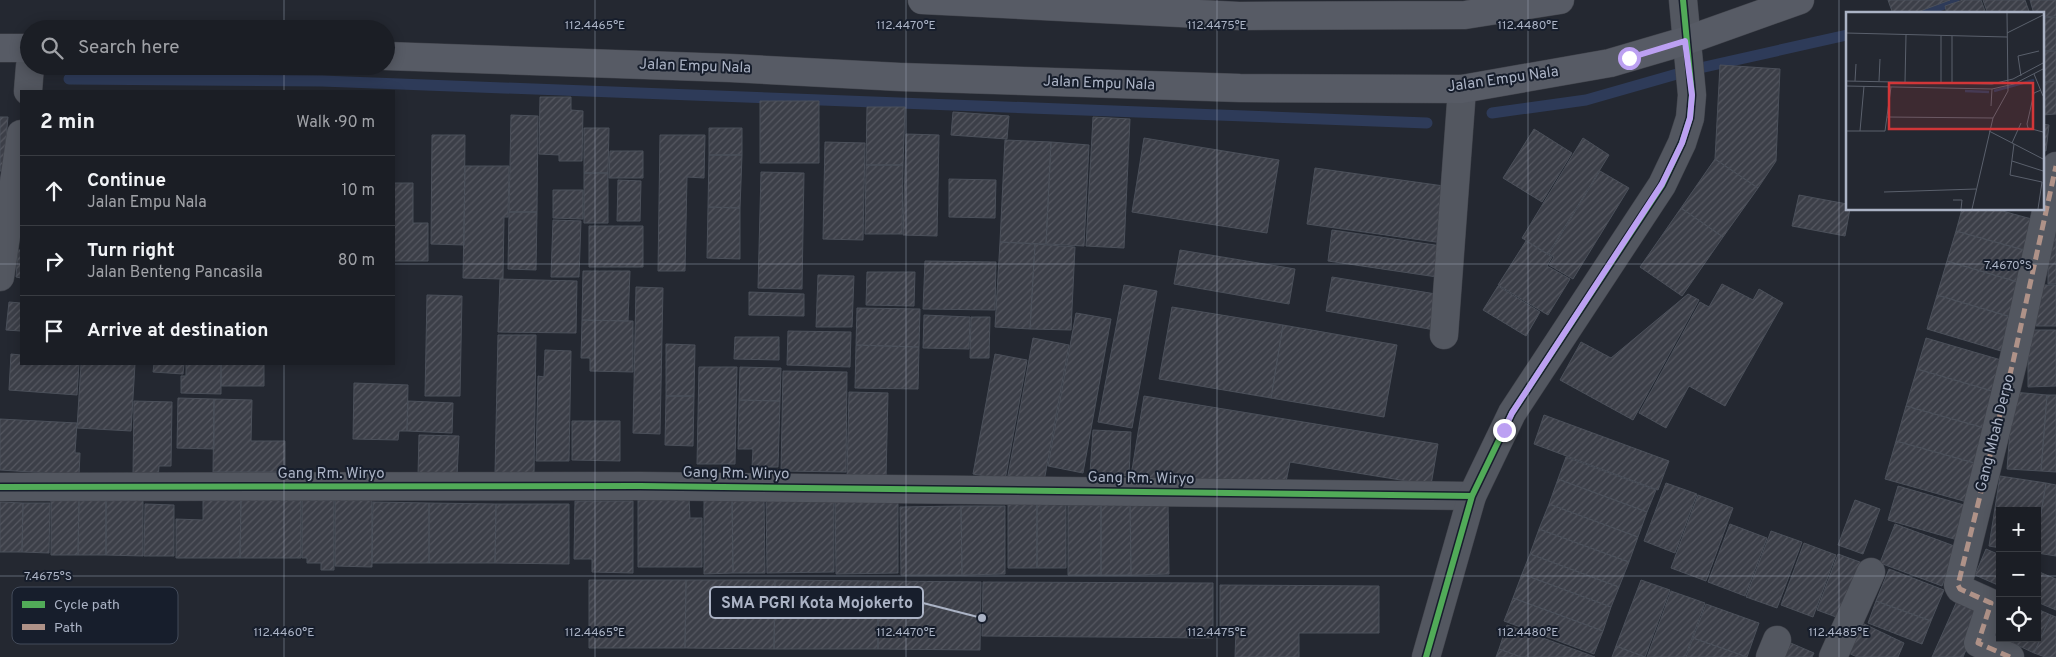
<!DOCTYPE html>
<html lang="en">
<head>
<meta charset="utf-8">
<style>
  :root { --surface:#1b1e25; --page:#282b32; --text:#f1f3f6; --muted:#a0a2a7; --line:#393c42 }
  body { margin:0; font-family:Overpass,sans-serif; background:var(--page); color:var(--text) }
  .controls { position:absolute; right:15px; bottom:15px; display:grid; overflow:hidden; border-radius:0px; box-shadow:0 2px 12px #0003 }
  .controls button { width:45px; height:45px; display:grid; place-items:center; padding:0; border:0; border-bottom:1px solid var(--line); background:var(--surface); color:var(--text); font:25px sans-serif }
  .stop { position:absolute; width:15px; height:15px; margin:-11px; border:4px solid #bca0f2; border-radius:50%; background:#fff }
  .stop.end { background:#bca0f2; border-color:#fff; box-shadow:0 1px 5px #0008 }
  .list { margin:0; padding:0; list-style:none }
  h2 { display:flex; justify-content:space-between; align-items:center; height:65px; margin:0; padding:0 20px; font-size:21px }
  h2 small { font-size:16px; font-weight:400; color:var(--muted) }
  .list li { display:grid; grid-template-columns:32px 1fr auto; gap:15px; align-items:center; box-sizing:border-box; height:70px; padding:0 20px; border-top:1px solid var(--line) }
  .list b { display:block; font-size:19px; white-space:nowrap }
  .list p { margin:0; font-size:16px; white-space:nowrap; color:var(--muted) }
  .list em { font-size:16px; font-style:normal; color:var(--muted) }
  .icon { flex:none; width:28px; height:28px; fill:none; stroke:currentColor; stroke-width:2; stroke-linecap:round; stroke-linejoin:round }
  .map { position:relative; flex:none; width:2056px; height:657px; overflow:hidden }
  .search { position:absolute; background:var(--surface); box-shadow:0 2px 12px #0003; left:20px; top:20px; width:375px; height:55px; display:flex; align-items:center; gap:12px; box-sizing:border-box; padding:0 18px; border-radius:28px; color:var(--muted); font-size:19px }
  .panel { position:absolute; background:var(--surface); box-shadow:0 2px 12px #0003; left:20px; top:90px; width:375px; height:275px; border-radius:0px }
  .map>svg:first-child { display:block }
</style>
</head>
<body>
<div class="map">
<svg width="2056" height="657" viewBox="0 0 2056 657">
  <defs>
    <pattern id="building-hatch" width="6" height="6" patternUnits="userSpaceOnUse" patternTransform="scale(1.25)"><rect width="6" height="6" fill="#3c3f48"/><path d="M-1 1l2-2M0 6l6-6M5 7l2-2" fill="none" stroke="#565861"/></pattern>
  </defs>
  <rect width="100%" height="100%" fill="#242831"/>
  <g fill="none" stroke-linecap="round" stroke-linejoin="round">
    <path stroke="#2e3b59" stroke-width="11" d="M1917,14L1954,0
      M69,79L322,81L1427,123
      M1492,113L1586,100L1691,70L1847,35"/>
  </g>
  <path fill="url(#building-hatch)" stroke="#4b505a" d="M1888,0H1950L1912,14H1893Z
    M1963,0H1981L1986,14H1947L1945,6Z
    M1983,0H2025L2030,14H1988Z
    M2030,0H2056V16L2042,17V14H2034Z
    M2056,17V50L2042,51V18Z
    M2056,51V81L2042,82V52Z
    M1720,65L1780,69L1776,161L1758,188L1715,159Z
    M2056,81V114L2042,115V83Z
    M540,97H571V110L583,111L582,161H559V155L539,154Z
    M760,101H819V163H760Z
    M867,107H905L903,165H866Z
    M953,112L1009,116L1007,139L951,135Z
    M511,115L538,116L537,212H509Z
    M0,117H8L3,171H0Z
    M1093,117L1130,119L1124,248L1086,246Z
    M2042,124L2049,125L2046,151L2042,150Z
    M584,128H609L608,173H584Z
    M709,128H742V155H709Z
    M1534,129L1572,153L1542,202L1503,178Z
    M906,134L939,135L937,236L903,235Z
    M432,135H465L464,245L431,244Z
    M660,135H705L704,178L687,177L685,271H658Z
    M1144,138L1279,160L1267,233L1132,212Z
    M1583,138L1609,155L1548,254L1522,238Z
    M1005,140L1051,142L1046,244L1000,242Z
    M825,142L865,143L863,240L823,239Z
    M1051,142L1089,145L1084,246L1046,244Z
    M610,151H643V178H609Z
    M709,155H742L740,208L708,207Z
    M1715,159L1758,188L1723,237L1681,208Z
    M866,165H903L902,234H865Z
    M465,166H509L508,217H504L503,279L463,278Z
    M1315,168L1451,187L1443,243L1307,224Z
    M1600,171L1629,188L1573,279L1549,265L1554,257L1549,254Z
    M761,172L804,173L802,289L758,288Z
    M584,173H608V223H584Z
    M949,179L996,180L995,218L949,217Z
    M618,180L641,181L640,221H617Z
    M394,183H413V223H428V261H394Z
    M553,190H583V219L553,218Z
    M1799,195L1847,204V209H1850L1845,236L1792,226Z
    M708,207L740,208V259L707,258Z
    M1681,208L1723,237L1682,296L1640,267Z
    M1962,209H1995L2039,221L2031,252L1956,231Z
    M509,212H537L536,270L508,269Z
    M553,220L581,221L579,277H551Z
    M2048,224H2056V284H2048Z
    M589,226H643V267H589Z
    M1332,230L1442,246L1437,277L1328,261Z
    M1956,231L2031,252L2021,283L1947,261Z
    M1526,241L1552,257L1547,266L1570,279L1548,315L1498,285Z
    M1000,242L1035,244L1030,329L995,327Z
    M1035,244L1075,247L1071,330L1030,329Z
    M18,250H21V278L16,277Z
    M1180,250L1295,269L1289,304L1174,284Z
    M925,261L996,262L995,310L923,309Z
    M1947,261L2021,283L2011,317L1937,295Z
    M583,271H630L628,321L582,320Z
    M867,272H915L914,306L866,305Z
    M818,275L854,276L852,327H816Z
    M1332,277L1442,295L1435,330L1326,311Z
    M500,279L577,281L576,333L498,332Z
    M1722,284L1753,300L1759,289L1783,303L1725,406L1689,386L1666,428L1639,413L1700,302L1709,307Z
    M1124,285L1157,291L1132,428L1098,422Z
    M2036,285H2056V326H2036Z
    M1498,286L1540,312L1526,336L1483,310Z
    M636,287L663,288L660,434L633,433Z
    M749,292L804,294V316L749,315Z
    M1688,294L1699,300L1633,420L1560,380L1581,342L1611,358Z
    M427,295L462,296L460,396H425Z
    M1937,295L2011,317L2001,351L1927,329Z
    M9,302L21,303V331L6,330Z
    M1172,307L1283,325L1271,398L1159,379Z
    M857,308L920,309L919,347L856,345Z
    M1076,313L1111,319L1083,473L1048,466Z
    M924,315L970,317L969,349L923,348Z
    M971,317H990L989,358H970Z
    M582,320L633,321V372L590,371V358H581Z
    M1283,325L1397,345L1384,417L1271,398Z
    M2028,330H2056V386L2028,387Z
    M788,331L851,332L850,367L787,365Z
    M498,335H536L534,474H495Z
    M735,337H779V360L734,359Z
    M1033,338L1069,345L1043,487L1007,481Z
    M1926,338L2008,362L1999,393L1917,369Z
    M666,344L695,345L694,396H666Z
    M856,345L919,347L918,389L855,388Z
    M545,350L571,351L569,461H536L538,376L544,377Z
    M11,354L21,355V364H79L77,395L9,390Z
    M995,354L1027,360L1005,480L973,474Z
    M81,364H135L131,431L77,428Z
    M154,364H184L183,374L153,372Z
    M186,364H221V394L181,393V376H186Z
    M221,364H264V386H221Z
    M699,367H737L735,464H697Z
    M740,367L781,368L780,401L739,400Z
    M1917,369L1999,393L1988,429L1906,406Z
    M783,371L847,372L846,472L781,471Z
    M354,383L408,385L407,431H399L398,440L353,439Z
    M849,392L888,393L886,478L847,477Z
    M2013,392L2047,395L2041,471L2007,469Z
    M2047,395H2056V472L2041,471Z
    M666,396H694L693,446L665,445Z
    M1144,396L1438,444L1431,485L1290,462L1285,487L1130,482Z
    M178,398L214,399V449L177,448Z
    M214,399L252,400L251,441H285V472H213Z
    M739,400L780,401L778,467H752L753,449H738Z
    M134,401L172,402L171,466H159L158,481L133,474Z
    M408,401L453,403L452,433L407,431Z
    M1906,406L1988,429L1978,464L1896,441Z
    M1544,415L1669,461L1658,490L1534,444Z
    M0,419L77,423L75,453H80L79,475L0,470Z
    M572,421H620V461L572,460Z
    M1093,430L1131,432L1129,476L1090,473Z
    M419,435L459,436L457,476L418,475Z
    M1896,441L1978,464L1967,502L1885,479Z
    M1566,457L1656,490L1647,512L1558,479Z
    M2000,476L2046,483L2037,538V511H2000V548L1989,546Z
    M1558,479L1647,512L1638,537L1549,504Z
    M1666,483L1697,494L1675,553L1644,541Z
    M2046,483L2056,485V556L2037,553V538Z
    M1898,486L1971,507L1961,541L1888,520Z
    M764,495L765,573H733L732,496Z
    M898,495V573L836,574L835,496Z
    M1698,495L1733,508L1706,581L1671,568Z
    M203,496L241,497L240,558H176V519L203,520Z
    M704,496H732L733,573L704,574Z
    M766,496H834V572L767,573Z
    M241,497H301V558H240Z
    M302,497H334V570H321V563H307V558H302Z
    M335,497H372V567L335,566Z
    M638,497H689L690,518H702V567H638Z
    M51,499H79L78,555H51Z
    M79,499H106V555H78Z
    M106,499H143V556L106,555Z
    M1855,500L1880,509L1863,554L1838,545Z
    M575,501H633V573L592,572V559H574Z
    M1068,501H1101V575H1068Z
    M1101,501H1130L1131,575H1101Z
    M1130,501H1168L1169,574L1131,575Z
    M0,502L23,503L22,552H0Z
    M373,502L429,503V563H372Z
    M1008,502H1037V568H1008Z
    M1037,502H1066V568H1037Z
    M23,503H50L49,553L22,552Z
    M429,503L496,504L495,563H429Z
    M145,504L174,505V556H144Z
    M496,504H569V564L495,563Z
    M1549,504L1638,537L1629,562L1539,529Z
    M961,506L962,575H901L900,507Z
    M961,506H1005V574L962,575Z
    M1730,524L1767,538L1745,596L1708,582Z
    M1895,524L1957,547L1942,586L1880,563Z
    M1539,529L1629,562L1619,587L1530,554Z
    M1771,531L1802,542L1777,608L1746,597Z
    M1804,543L1836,555L1813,617L1781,605Z
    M1986,549L2000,555V586L1975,575Z
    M1530,554L1619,587L1611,607L1522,574Z
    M1838,554L1868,565L1847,621L1817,610Z
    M1889,569L1944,590L1931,621L1876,601Z
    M2037,571L2056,579V610L2037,602Z
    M1522,574L1611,607L1603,631L1513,598Z
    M589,580H686L685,648H589Z
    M686,580H775L774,649L685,648Z
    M775,580L878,581V649H774Z
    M1641,580L1670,590L1645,657L1616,646Z
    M878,581L981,582L980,650L878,649Z
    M983,582L1213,583V638L982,636Z
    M1220,585L1379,586V633H1299V657H1235L1236,628H1220Z
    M1671,591L1705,603L1685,657H1647Z
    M1513,598L1603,631L1594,654L1504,621Z
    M1876,601L1931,621L1922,644L1868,623Z
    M1957,601L1982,613L1963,657H1932Z
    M1706,604L1759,623L1747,657L1693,638Z
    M2037,609L2051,615L2034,653L2002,638H2037Z
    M2051,615L2056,617V657H2045L2034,653Z
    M1858,621L1904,643L1898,657H1857L1844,651Z
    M1507,625L1595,657H1521L1499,649Z
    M1693,638L1747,657H1686Z
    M1786,641L1814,653L1812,657H1780Z
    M1616,646L1645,657H1612Z
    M1499,649L1521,657H1496Z"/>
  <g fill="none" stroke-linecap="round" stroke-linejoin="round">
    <g stroke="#40434b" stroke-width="29">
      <path id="minor" d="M28,91L30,66
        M0,277L21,134
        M1444,335L1462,89
        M0,487L640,486L1472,496
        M1770,657L1777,640
        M1833,657L1871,572
        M2010,657L1978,643L1991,603L1960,589L1958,585L2013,362L2056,166"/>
    </g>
    <g stroke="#40434b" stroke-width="29">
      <path id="tertiary" d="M1426,657L1472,496L1512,413L1662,185L1682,143L1690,118L1692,95L1683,0"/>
    </g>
    <g stroke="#40434b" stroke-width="29">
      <path id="secondary" d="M922,0L1239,16L1465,15L1560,0
        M0,48H29
        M386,56L730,68L900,77L1240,88L1462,89L1610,63L1685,41L1800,0"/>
    </g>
    <use href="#minor" stroke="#535760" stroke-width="28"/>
    <use href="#tertiary" stroke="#535760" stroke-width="28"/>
    <use href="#secondary" stroke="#575b65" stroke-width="28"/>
    <path stroke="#af9288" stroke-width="5" stroke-dasharray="10 5" stroke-linecap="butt" d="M2010,657L1978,643L1991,603L1960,589L1958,585L2013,362L2056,166"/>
    <g stroke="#171e2c" stroke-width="9">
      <path id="cycleway" d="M0,487L640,486L1472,496
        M1426,657L1472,496L1512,413L1662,185L1682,143L1690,118L1692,95L1683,0"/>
    </g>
    <use href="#cycleway" stroke="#51ab58" stroke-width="6"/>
  </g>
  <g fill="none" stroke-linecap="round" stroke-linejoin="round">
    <path stroke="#bca0f2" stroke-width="6" d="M1504,430L1512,413L1662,184L1682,143L1690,118L1692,95L1685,41L1629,58"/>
  </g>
  <path fill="none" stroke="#abb3c5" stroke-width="1" stroke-opacity="0.45" d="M284,0V29M595,0V657M906,0V657M1217,0V657M1528,0V657M1839,0V657M284,66V91M0,264H21M394,264H2056M284,364V657M0,576H2000M2037,576H2056"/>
  <g text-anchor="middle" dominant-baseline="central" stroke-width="4" stroke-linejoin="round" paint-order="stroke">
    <g font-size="15" fill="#abb3c5" stroke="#171e2c">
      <text transform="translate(695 67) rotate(2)">Jalan Empu Nala</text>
      <text transform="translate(1503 80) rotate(-8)">Jalan Empu Nala</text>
      <text transform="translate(1099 84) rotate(2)">Jalan Empu Nala</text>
      <text transform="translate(1996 433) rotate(-76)">Gang Mbah Derpo</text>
      <text x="331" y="474">Gang Rm. Wiryo</text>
      <text transform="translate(736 474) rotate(1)">Gang Rm. Wiryo</text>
      <text transform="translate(1141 479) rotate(1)">Gang Rm. Wiryo</text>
    </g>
  </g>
  <g transform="translate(1846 12)">
    <rect width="198" height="198" fill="#242831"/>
    <path fill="none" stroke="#2e3b59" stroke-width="2.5" d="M119,79L143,80M148,79L188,68"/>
    <path fill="none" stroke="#5a606c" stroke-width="1" d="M0,21L161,25M161,21L197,3M188,62L197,84M175,64L172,44L193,39M0,69L146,72L167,67L197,51M9,69L10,52M33,69L34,47M59,70L60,23M95,70V24M106,71V24M0,74L146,77L168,72L197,57M195,78L188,81L181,112L182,116L197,120M145,94L146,77M41,105L147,106M0,119H39L45,75M14,119L18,74M143,119L197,147M166,131L175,111M168,132L164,163L196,170L192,197M166,149L197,159M38,180L130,177M107,188H116L115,197M126,197L147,106L162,79L161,1"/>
    <path fill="#d23638" fill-opacity="0.15" stroke="#d23638" stroke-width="2.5" d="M43,71H187V117H43Z"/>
    <rect width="198" height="198" fill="none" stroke="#abb3c5" stroke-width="2.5"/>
  </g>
  <rect x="12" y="587" width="166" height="57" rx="8" fill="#171e2c" stroke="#434b5a" stroke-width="1"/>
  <rect x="22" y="601" width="23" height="7" fill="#51ab58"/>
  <rect x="22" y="624" width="23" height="6" fill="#af9288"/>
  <g font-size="14" fill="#abb3c5">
    <text x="54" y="609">Cycle path</text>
    <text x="54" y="632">Path</text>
  </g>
  <g font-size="12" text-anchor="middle" fill="#abb3c5" stroke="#171e2c" stroke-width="4" stroke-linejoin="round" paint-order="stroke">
    <text x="595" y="29">112.4465°E</text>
    <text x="906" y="29">112.4470°E</text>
    <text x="1217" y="29">112.4475°E</text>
    <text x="1528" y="29">112.4480°E</text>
    <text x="2008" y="269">7.4670°S</text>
    <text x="48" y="580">7.4675°S</text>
    <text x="284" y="636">112.4460°E</text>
    <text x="595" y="636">112.4465°E</text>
    <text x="906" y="636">112.4470°E</text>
    <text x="1217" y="636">112.4475°E</text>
    <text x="1528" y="636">112.4480°E</text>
    <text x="1839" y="636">112.4485°E</text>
  </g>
  <path fill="none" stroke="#abb3c5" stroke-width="2" d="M982 618L923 603"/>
  <circle fill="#abb3c5" stroke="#171e2c" stroke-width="2" cx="982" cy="618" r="5"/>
  <rect fill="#171e2c" stroke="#abb3c5" stroke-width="2" x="710" y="587" width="213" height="31" rx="5"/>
  <g font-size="16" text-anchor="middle" font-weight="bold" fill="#abb3c5">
    <text x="817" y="608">SMA PGRI Kota Mojokerto</text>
  </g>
</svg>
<div class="controls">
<button>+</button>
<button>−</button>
<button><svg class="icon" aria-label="locate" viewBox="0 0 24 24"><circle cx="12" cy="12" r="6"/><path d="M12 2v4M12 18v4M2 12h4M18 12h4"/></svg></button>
</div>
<div class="stop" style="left:1629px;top:58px"></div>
<div class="stop end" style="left:1504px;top:430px"></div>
<div class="search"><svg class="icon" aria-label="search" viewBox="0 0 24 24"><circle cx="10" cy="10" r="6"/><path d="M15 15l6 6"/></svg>Search here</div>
<section class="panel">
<h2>2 min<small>Walk · 90 m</small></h2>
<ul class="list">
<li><svg class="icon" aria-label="ahead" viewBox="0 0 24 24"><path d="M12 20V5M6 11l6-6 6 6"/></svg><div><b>Continue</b><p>Jalan Empu Nala</p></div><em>10 m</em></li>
<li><svg class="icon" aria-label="right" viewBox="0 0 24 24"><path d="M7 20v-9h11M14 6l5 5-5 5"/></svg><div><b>Turn right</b><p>Jalan Benteng Pancasila</p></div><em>80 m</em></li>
<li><svg class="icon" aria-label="arrive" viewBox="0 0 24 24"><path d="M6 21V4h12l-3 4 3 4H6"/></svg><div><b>Arrive at destination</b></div></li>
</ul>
</section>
</div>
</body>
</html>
